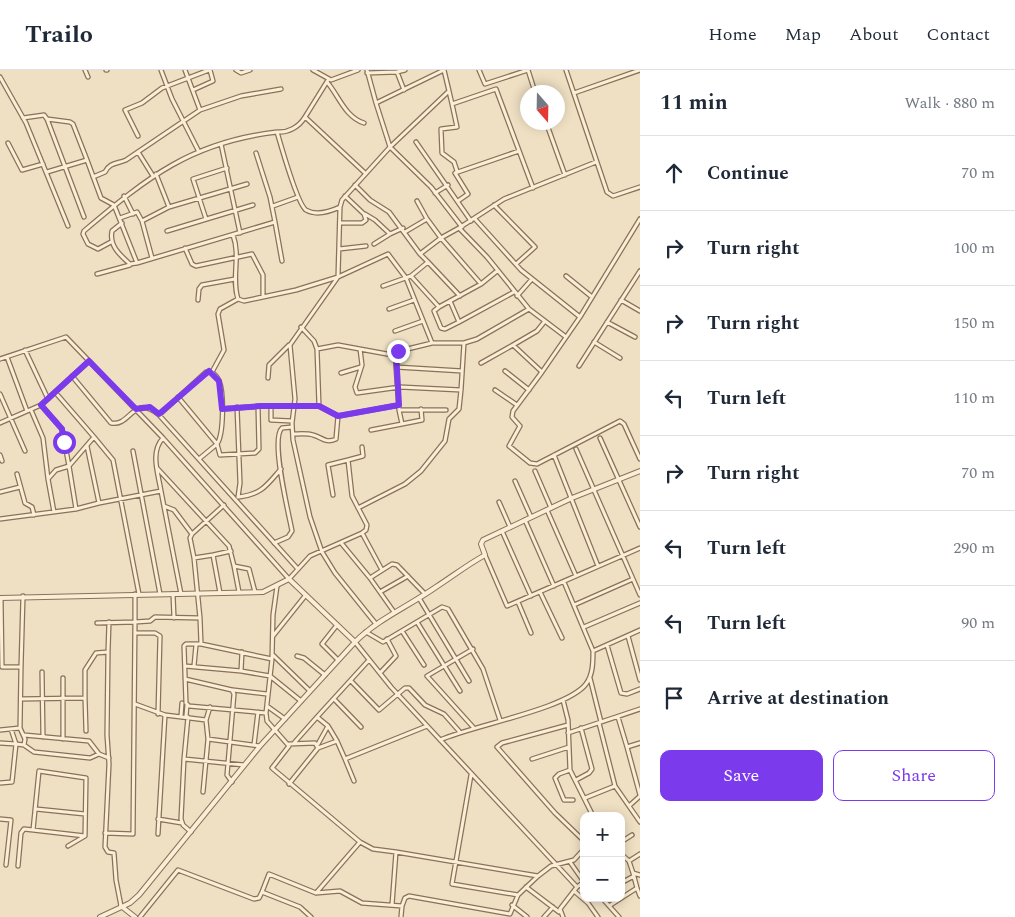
<!DOCTYPE html>
<html lang="en">
<head>
<meta charset="utf-8">
<style>
  :root { --surface:#fff; --page:#f6f6f7; --text:#1f2937; --muted:#747a83; --line:#e0e1e3; --accent:#7c3aed }
  body { margin:0; font-family:Spectral,serif; background:var(--page); color:var(--text) }
  .controls { position:absolute; right:15px; bottom:15px; display:grid; overflow:hidden; border-radius:10px; box-shadow:0 2px 12px #0003 }
  .controls button { width:45px; height:45px; display:grid; place-items:center; padding:0; border:0; border-bottom:1px solid var(--line); background:var(--surface); color:var(--text); font:25px sans-serif }
  .compass { position:absolute; left:520px; top:15px; width:45px; height:45px; border-radius:50%; background:var(--surface); box-shadow:0 2px 12px #0003; rotate:160deg }
  .stop { position:absolute; width:15px; height:15px; margin:-11px; border:4px solid #7c3aed; border-radius:50%; background:#fff }
  .stop.end { background:#7c3aed; border-color:#fff; box-shadow:0 1px 5px #0008 }
  .list { margin:0; padding:0; list-style:none }
  h2 { display:flex; justify-content:space-between; align-items:center; height:65px; margin:0; padding:0 20px; font-size:21px }
  h2 small { font-size:16px; font-weight:400; color:var(--muted) }
  .list li { display:grid; grid-template-columns:32px 1fr auto; gap:15px; align-items:center; box-sizing:border-box; height:75px; padding:0 20px; border-top:1px solid var(--line) }
  .list b { display:block; font-size:19px; white-space:nowrap }
  .list em { font-size:16px; font-style:normal; color:var(--muted) }
  .actions { display:flex; gap:10px; padding:15px 20px }
  .actions a { flex:1; padding:11px 0; border:1px solid var(--accent); border-radius:10px; text-align:center; font-size:18px; color:var(--accent) }
  .actions .main { background:var(--accent); color:#fff }
  .icon { flex:none; width:28px; height:28px; fill:none; stroke:currentColor; stroke-width:2; stroke-linecap:round; stroke-linejoin:round }
  .map { position:relative; flex:none; width:640px; height:847px; overflow:hidden }
  header { display:flex; align-items:center; gap:30px; box-sizing:border-box; height:70px; padding:0 25px; background:var(--surface); border-bottom:1px solid var(--line) }
  header strong { font-size:24px }
  nav { display:flex; gap:28px; margin-inline-start:auto; font-size:18px }
  main { display:flex }
  aside { flex:1; background:var(--surface) }
  .map>svg:first-child { display:block }
</style>
</head>
<body>
<header>
<strong>Trailo</strong>
<nav><a>Home</a><a>Map</a><a>About</a><a>Contact</a></nav>
</header>
<main>
<div class="map">
<svg width="640" height="847" viewBox="0 0 640 847">
  <rect width="100%" height="100%" fill="#efe0c3"/>
  <g fill="none" stroke-linecap="round" stroke-linejoin="round">
    <g stroke="#8a7159" stroke-width="5.5">
      <path id="minor" d="M85,0L88,7
        M106,0H107
        M161,0L172,29L198,80
        M185,0L200,40
        M236,0L241,3L250,0
        M313,0L331,10L358,0
        M367,0L376,33
        M444,0L376,33L390,77L431,117L462,157
        M479,0L485,14L528,0L535,22
        M566,0L607,122L613,126L640,117
        M397,2L405,0
        M367,3L397,2L404,20
        M0,7L26,53L68,156
        M327,12C339,26 345,47 364,53
        M193,20L213,11L210,0
        M449,21L452,34L496,19L533,118
        M574,23L640,0
        M452,34L457,57L441,59L442,83L454,92L457,101
        M305,47L328,10
        M23,48L44,45L47,49L84,147
        M47,49L70,52L73,54L87,90
        M546,52L565,105
        M277,62C288,63 299,57 305,47L365,103
        M138,66L125,40L142,33L162,18L209,0
        M416,72L471,151
        M8,73L22,100L43,94
        M221,74L240,163
        M138,82L153,106
        M47,102L87,90L101,128L114,135L137,193L275,152L270,127L256,83
        M156,104L169,137
        M93,107L105,102C110,92 117,94 126,90L200,40L241,26L281,19
        M355,115L370,130L389,142L420,184
        M435,123L448,115
        M124,126L133,144
        M417,131L427,149
        M458,131L468,124L455,103L519,81
        M494,135L535,177L516,194
        M273,136L298,127
        M365,144L375,150L390,164L403,158
        M120,148L137,142L142,151L169,137L247,114
        M206,149L193,109L227,98
        M475,149L521,200L580,247
        M640,149L580,247L542,302L513,341L512,347L520,356L509,376L530,393L537,394L620,351L624,354L640,389
        M142,151L152,188
        M275,152L282,191
        M122,153L112,161C109,176 120,185 130,194L137,193
        M341,153H362L366,150L364,144L345,126
        M459,158L441,168L481,214
        M167,161L253,135
        M405,162L427,149L441,168L420,184L428,192L411,206
        M233,165C241,187 231,208 238,229
        M111,172L98,179L88,174L83,164L84,161C148,107 191,72 277,62C281,75 297,134 306,140C316,146 329,142 340,137
        M374,174L390,164
        M185,178L192,194L196,196L252,184L263,205V227
        M339,179L366,176
        M428,192L460,226
        M97,204L130,195
        M566,206L592,227
        M383,216L411,206L439,237L481,214L497,201
        M517,226L532,209
        M198,230L199,219L202,215L235,209
        M621,230L640,241
        M450,231L459,252L514,222
        M439,237L434,241L441,258L445,259L459,252
        M389,239L414,230
        M607,252L635,267
        M301,257L314,271L317,279
        M395,261L423,251
        M566,267L529,239L487,187L459,158L504,129L596,92
        M594,272L620,288
        M513,275L537,261L545,251
        M25,280L48,329
        M396,282V297L462,301
        M7,287L27,341
        M0,289L66,267L89,291L41,335L0,353
        M89,291L163,368L289,509L310,486L362,463
        M481,293L513,275L542,302
        M579,296L640,201
        M396,297L399,340H446
        M505,301L529,320
        M212,302L224,280L218,244L220,239L238,229L244,231L296,220L338,207L388,184L406,208L432,273
        M341,303L361,297
        M72,306L111,353C131,357 133,323 159,345L297,498
        M268,308L269,295L289,275
        M461,320L464,273
        M495,320L517,335
        M0,324L25,381
        M178,327L217,374L199,389
        M41,335L62,359L69,396L56,400L48,409L54,442
        M271,336V350L292,351
        M319,336L317,279L338,275L387,284L432,273H464L477,269L529,239
        M237,337L240,413L238,427
        M222,339L261,336H319L338,346L399,335
        M31,340L43,368L48,409
        M399,340L402,354L422,350L421,339
        M159,345L206,302H212C214,304 218,307 219,311C224,322 224,364 217,374L220,385L255,383L259,379L258,336
        M371,360L402,354
        M293,364C299,364 307,363 313,365C322,367 325,374 336,369L338,346
        M94,367L113,390L139,524
        M600,368L640,457
        M362,377L363,386L348,390L352,426L367,455L366,460L362,463L382,500
        M576,379L640,525
        M133,381L160,524
        M0,385L2,391
        M554,385L598,496
        M157,398L229,476L234,496L249,499L255,522
        M535,401L551,438
        M17,404L25,433L32,437L34,445
        M515,411L531,447
        M161,421L181,524
        M0,422L20,417
        M333,425L328,395L348,390
        M239,427C262,424 266,416 281,399
        M499,432L510,457
        M99,433L161,421C158,403 150,382 163,368
        M164,436L174,440L192,464
        M358,438L405,414L421,401L445,371L449,349L459,339L461,320L400,317L357,323L355,317L362,295L360,279
        M76,439L99,433L87,376
        M547,440L576,506
        M0,449L76,439L69,396L94,367L55,322
        M525,450L554,516
        M502,461L531,526
        M274,473L288,467L292,461C289,444 270,369 282,358L292,357
        M342,474L370,508
        M213,485L194,488L190,468L192,464L224,435
        M485,485L507,536L640,478
        M234,496L239,522
        M564,512L593,581L640,560
        M380,522L408,506
        M540,522L562,568
        M220,523L213,485L231,481
        M135,524V552L150,551L155,547L200,548L194,488
        M173,524L174,548
        M1,528L2,597H21L23,526
        M419,528L469,611
        M518,532L531,563
        M574,535L633,509
        M394,542L370,508L392,494L397,495L425,524
        M200,548L201,574L272,589L273,545L277,516
        M417,552L460,621
        M97,553L135,552L133,764L105,763
        M376,554L335,503L322,482L310,447L293,370L292,353L295,329L290,275L338,207L340,137L342,130L390,77L449,21L444,0
        M337,555L322,574L338,590
        M584,557L640,533
        M402,561L424,595
        M366,562L383,572L442,537L448,539L483,599L500,650
        M135,563H155L160,566L158,644
        M273,566L305,526
        M628,566L640,610
        M355,572L391,617L577,817
        M201,574H186L184,576L186,633L189,636L266,643L272,589
        M607,575L621,623L627,624L640,619
        M473,579L427,606L473,657
        M108,582L109,552
        M273,585L310,621
        M297,586L304,588L325,605
        M185,596L241,601L242,582
        M194,596L196,575
        M241,601L270,606L301,631
        M42,602L43,667
        M380,603L396,586L387,569
        M63,608V669
        M590,608L601,652
        M185,609L232,620L234,624L227,705L232,712
        M351,611L379,640L405,618H409L425,635L444,644L459,661
        M233,620L267,624
        M85,628V600L96,583L108,582L107,665L109,694L105,777L108,782L114,783L116,810L121,836
        M21,629L85,628L86,661
        M334,629L361,657
        M563,630L568,650L570,700L593,746
        M135,634L165,645
        M267,636L285,649
        M266,643L267,651L289,676L272,698L360,772L316,823
        M181,646L182,633
        M186,646L187,635
        M317,647L369,590
        M618,647L627,677L640,673
        M206,650L210,637
        M599,653L615,716L640,752
        M568,655L502,673L497,677L555,743L584,771
        M328,656L337,671
        M20,658L25,669L24,675
        M0,660L20,658L21,597
        M568,663L640,639
        M24,665L89,671L99,684
        M440,670C474,655 567,639 586,614C593,605 593,592 593,581
        M0,673L16,674L11,659
        M294,673L317,647L328,656L318,674
        M289,674L315,673L318,678L289,714
        M254,675L258,642
        M627,677L640,725
        M318,678L337,671L345,689L427,656
        M184,689L188,647
        M345,689L354,711
        M532,689L569,677
        M570,700L559,704L555,708L564,730H573
        M471,705L452,814L518,825L538,806
        M576,710L589,703L592,699L581,658
        M0,713L12,712L16,674L24,675L34,682L90,688L99,684L109,688
        M203,722L208,669
        M585,728L615,716
        M629,736L640,726
        M36,739L85,744
        M0,749L11,750L6,795
        M158,749L182,753
        M191,762L183,755L181,749L184,689L244,695
        M158,764L165,645L206,650L208,669L260,676
        M360,772L373,779L396,782L392,835
        M621,772L632,765
        M68,776L85,766L86,708L39,701L33,760L85,766
        M396,782L538,806L551,796L574,790L584,779
        M621,784L629,791L640,784
        M629,791L633,803
        M570,792L584,812
        M18,796L21,763L24,759L33,760
        M621,813L634,806
        M526,817L559,842
        M637,818L640,826
        M574,821L588,833L598,847
        M262,822L269,804L316,823L340,821L362,833L402,836L401,847
        M602,828L619,847
        M512,835L527,847
        M402,836L405,828L409,826L510,844L518,825
        M609,836L637,818L633,803L640,805
        M140,847L178,800L254,829L259,828L262,822L300,837L311,847
        M544,847L553,837
        M563,847L560,839L577,817L584,812"/>
    </g>
    <g stroke="#8a7159" stroke-width="6">
      <path id="tertiary" d="M0,528L263,522L289,509L355,572L260,676L139,825L130,833L100,847
        M355,572C378,549 409,536 436,517C453,506 467,495 485,485L481,474L483,470L572,428L640,401
        M121,836L135,847"/>
    </g>
    <use href="#minor" stroke="#faeed6" stroke-width="3"/>
    <use href="#tertiary" stroke="#faeed6" stroke-width="4"/>
  </g>
  <g fill="none" stroke-linecap="round" stroke-linejoin="round">
    <path stroke="#7c3aed" stroke-width="6" d="M64,372L62,359L41,335L89,291L136,339L150,337L159,344L209,301L219,311L222,339L261,336H319L338,346L399,335L396,282L398,281"/>
  </g>
</svg>
<div class="controls">
<button>+</button>
<button>−</button>
</div>
<svg class="compass" viewBox="-18 -18 36 36"><path d="M0-13l5 13h-10z" fill="#e53935"/><path d="M0 13l5-13h-10z" fill="#747a83"/></svg>
<div class="stop" style="left:64px;top:372px"></div>
<div class="stop end" style="left:398px;top:281px"></div>
</div>
<aside>
<h2>11 min<small>Walk · 880 m</small></h2>
<ul class="list">
<li><svg class="icon" aria-label="ahead" viewBox="0 0 24 24"><path d="M12 20V5M6 11l6-6 6 6"/></svg><div><b>Continue</b></div><em>70 m</em></li>
<li><svg class="icon" aria-label="right" viewBox="0 0 24 24"><path d="M7 20v-9h11M14 6l5 5-5 5"/></svg><div><b>Turn right</b></div><em>100 m</em></li>
<li><svg class="icon" aria-label="right" viewBox="0 0 24 24"><path d="M7 20v-9h11M14 6l5 5-5 5"/></svg><div><b>Turn right</b></div><em>150 m</em></li>
<li><svg class="icon" aria-label="left" viewBox="0 0 24 24"><path d="M17 20v-9H6M10 6l-5 5 5 5"/></svg><div><b>Turn left</b></div><em>110 m</em></li>
<li><svg class="icon" aria-label="right" viewBox="0 0 24 24"><path d="M7 20v-9h11M14 6l5 5-5 5"/></svg><div><b>Turn right</b></div><em>70 m</em></li>
<li><svg class="icon" aria-label="left" viewBox="0 0 24 24"><path d="M17 20v-9H6M10 6l-5 5 5 5"/></svg><div><b>Turn left</b></div><em>290 m</em></li>
<li><svg class="icon" aria-label="left" viewBox="0 0 24 24"><path d="M17 20v-9H6M10 6l-5 5 5 5"/></svg><div><b>Turn left</b></div><em>90 m</em></li>
<li><svg class="icon" aria-label="arrive" viewBox="0 0 24 24"><path d="M6 21V4h12l-3 4 3 4H6"/></svg><div><b>Arrive at destination</b></div></li>
</ul>
<div class="actions"><a class="main">Save</a><a>Share</a></div>
</aside>
</main>
</body>
</html>
